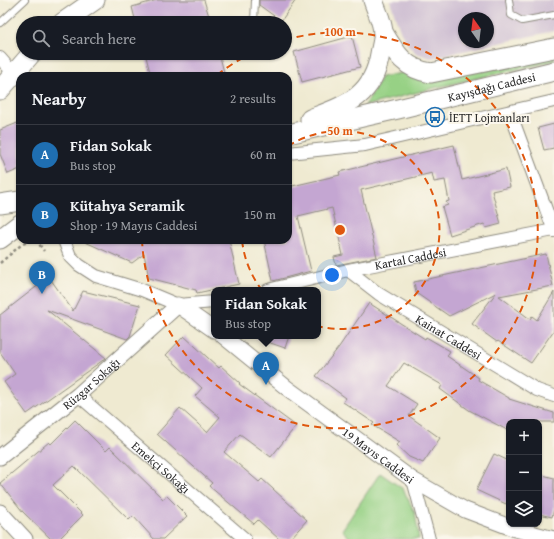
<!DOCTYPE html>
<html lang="en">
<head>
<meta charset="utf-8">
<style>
  :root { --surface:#171b24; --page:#242831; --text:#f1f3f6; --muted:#9ea1a6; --line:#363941; --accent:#1f6fb2 }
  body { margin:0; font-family:"Gentium Book Plus",serif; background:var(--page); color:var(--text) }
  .controls { position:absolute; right:12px; bottom:12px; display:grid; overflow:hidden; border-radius:8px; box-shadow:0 1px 3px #0004 }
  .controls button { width:36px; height:36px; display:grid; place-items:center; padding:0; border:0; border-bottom:1px solid var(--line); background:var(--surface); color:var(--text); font:20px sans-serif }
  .compass { position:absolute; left:458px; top:12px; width:36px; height:36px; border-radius:50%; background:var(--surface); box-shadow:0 1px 3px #0004; rotate:346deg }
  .you { position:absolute; left:332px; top:275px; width:14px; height:14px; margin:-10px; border:3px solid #fff; border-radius:50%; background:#1a73e8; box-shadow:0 0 0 6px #1a73e833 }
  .badge { display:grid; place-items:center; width:26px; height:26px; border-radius:50%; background:var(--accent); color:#fff; font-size:13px; font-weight:700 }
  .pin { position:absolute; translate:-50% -33px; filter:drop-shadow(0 1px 2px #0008) }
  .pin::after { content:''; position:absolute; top:21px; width:14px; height:12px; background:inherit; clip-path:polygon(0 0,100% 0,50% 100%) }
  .popup { position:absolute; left:211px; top:287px; width:110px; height:52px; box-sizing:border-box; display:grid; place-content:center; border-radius:8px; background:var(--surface); filter:drop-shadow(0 1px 3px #0005); font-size:13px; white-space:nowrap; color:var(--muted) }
  .popup b { font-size:15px; color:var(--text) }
  .popup::after { content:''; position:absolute; left:50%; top:100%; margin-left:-8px; border:8px solid transparent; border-top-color:var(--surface) }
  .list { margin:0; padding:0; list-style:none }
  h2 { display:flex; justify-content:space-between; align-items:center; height:52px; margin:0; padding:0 16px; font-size:17px }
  h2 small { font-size:13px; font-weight:400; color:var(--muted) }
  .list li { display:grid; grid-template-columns:26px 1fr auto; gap:12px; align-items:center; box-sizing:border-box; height:60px; padding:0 16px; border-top:1px solid var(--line) }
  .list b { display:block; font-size:15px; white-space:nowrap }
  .list p { margin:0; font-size:13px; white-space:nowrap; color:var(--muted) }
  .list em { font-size:13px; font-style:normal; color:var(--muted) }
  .icon { flex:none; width:22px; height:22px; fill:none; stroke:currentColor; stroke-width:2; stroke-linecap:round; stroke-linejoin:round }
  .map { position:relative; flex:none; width:554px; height:539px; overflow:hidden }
  .search { position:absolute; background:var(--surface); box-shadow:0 1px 3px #0004; left:16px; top:16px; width:276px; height:44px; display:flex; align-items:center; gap:10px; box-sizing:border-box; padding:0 14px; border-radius:22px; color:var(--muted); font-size:15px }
  .panel { position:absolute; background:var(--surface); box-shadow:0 1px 3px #0004; left:16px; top:72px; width:276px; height:172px; border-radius:12px }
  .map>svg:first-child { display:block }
</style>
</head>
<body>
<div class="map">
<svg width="554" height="539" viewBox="0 0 554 539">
  <rect width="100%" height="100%" fill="#fbf7ec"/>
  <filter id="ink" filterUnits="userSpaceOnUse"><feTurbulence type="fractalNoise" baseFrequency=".025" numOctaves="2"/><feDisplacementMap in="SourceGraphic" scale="8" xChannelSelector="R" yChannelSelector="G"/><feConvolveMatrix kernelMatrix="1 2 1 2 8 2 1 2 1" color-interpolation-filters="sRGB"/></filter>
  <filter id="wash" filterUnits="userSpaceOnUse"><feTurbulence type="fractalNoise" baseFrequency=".012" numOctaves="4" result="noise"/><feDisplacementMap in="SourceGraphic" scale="16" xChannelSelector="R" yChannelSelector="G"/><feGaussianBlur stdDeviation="0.9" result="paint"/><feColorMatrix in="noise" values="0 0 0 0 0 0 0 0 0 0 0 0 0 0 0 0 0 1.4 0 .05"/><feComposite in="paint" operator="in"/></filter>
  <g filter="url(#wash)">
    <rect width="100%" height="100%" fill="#efead1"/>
    <path fill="#cebed2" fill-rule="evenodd" d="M390,0H554V31L431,58L416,53L408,45L399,28ZM464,18H488V42H464Z"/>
    <path fill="#97d185" stroke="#617e58" d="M554,57V61L434,88L365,106L381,77L406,72Z
      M380,473L403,489L415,513L419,539H351L342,530Z"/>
    <g id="blocks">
      <path fill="#c4a6d2" d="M157,0H204L211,23H136L132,7Z
        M259,0H296L281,21L259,5Z
        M352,36L360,67L302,82L294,52Z
        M145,53H219L225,76H151Z
        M20,122V169L8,174L0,154V130Z
        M554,124V148L544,150L538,128Z
        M454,145L462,180L506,169L510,187L492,191L501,224L486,228L484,224L450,235L442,207L448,205L446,202L449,201L445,180L434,182L432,173L361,190L377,257L336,265L334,257L343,255L332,208L298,216L311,271L273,281L264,240H288V187L340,175L339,172Z
        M81,240H229L239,284L197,293L196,290L149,278L144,254L132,263Z
        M546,254L553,286L499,296L530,319L532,316L537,320L554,292V330L531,363L498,341L497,342L472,324L496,293L449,316L416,293L414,282Z
        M49,277L73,311L83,291L140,305L130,336L127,339L47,310L106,358L27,414L4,382L15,374L0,352V315Z
        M369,303L425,339L426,337L450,351L447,356L479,378L478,380L509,398V399L554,413V422H509V431L469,410L440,389L442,385L404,363L388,386L417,404L409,416L440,438L423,463L409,457L396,445L400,442L372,425L374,423L343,402L346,398L316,376L339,347Z
        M184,336L219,368L221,366L240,383L239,384L296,426L271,457L240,434L224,452L259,482L262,479L307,520L290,539H279L258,520L254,524L209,486L212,483L157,434L180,408L207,432L220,417L195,396L202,388L166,355Z
        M256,336H289L285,348L256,338Z
        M75,420L106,451L110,447L163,499L167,496L187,516L163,539H154L133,516L129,520L74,466L53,485L83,515L59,539H51L23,512L0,483L49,442L51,444Z
        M494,454L509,461V498L506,504L476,490Z
        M539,474L554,478V509L552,517L539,514Z"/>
    </g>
  </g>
  <g filter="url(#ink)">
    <use href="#blocks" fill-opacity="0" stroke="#8d8a7e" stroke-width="1"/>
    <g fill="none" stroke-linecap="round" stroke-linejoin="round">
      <g stroke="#8d8a7e" stroke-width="8">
        <path id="service" d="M509,0L511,15L522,21L554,15
          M0,23L25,0
          M254,23L255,0
          M254,54V53"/>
      </g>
      <g stroke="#8d8a7e" stroke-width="14">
        <g id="minor">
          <path d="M0,58L7,66"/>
          <path d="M510,112L554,231"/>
          <path d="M288,153L365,145L554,101"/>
          <path d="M64,240L70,256L79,265L96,276L142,290L178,305L214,302"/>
          <path id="s1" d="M348,270L379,294L537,390L554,396"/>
          <path id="s2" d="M268,290L348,270L554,230"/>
          <path id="s3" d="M78,395L245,539"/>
          <path d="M413,480L429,539"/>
        </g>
      </g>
      <g stroke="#8d8a7e" stroke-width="17">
        <g id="tertiary">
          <path id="s4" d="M223,336L287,388L413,480L465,510L515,529L554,539"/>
          <path id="s5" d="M0,457L78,395L178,305L214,330"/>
          <path d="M0,512L25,539"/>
        </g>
      </g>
      <g stroke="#8d8a7e" stroke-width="21">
        <g id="primary">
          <path d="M62,23L95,0"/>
          <path d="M383,32C396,54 405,69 431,73L554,48"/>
          <path d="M0,90L32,53"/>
          <path d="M310,119C346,105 373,97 380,54C381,47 384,39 383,33C383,22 376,10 373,0"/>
          <path id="s6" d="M288,134L398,109L554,71"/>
          <path d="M0,204L20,201"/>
          <path d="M0,239L20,224"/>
        </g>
      </g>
      <path stroke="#8d8a7e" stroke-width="2.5" stroke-dasharray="3 3" stroke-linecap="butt" d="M36,240L44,251
        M0,263L21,245L31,240"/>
      <use href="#service" stroke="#fff" stroke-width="6"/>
      <use href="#minor" stroke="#fff" stroke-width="12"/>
      <use href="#tertiary" stroke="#fff" stroke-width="15"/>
      <use href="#primary" stroke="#fff" stroke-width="19"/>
    </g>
  </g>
  <g fill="none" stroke="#df570e" stroke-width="2" stroke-dasharray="7 5">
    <path d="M288 146A99 99 0 1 1 242 240"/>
    <path d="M217 75A198 198 0 0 1 250 54M285 40A198 198 0 1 1 142 240"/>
  </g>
  <defs>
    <g id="bus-ring" transform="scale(1)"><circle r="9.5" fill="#fbf7ec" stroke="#1f6fb2" stroke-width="1.5"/><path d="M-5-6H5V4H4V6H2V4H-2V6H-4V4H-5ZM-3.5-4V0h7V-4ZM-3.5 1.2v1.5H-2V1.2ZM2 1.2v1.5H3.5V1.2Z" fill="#1f6fb2"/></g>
  </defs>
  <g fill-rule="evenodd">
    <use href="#bus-ring" x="435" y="117"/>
  </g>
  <g text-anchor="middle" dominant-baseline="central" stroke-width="4" stroke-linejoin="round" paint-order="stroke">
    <g font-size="12" fill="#2b2b2b" stroke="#fbf7ec">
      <text stroke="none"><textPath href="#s6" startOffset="209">Kayışdağı Caddesi</textPath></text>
      <text stroke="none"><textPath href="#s2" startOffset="146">Kartal Caddesi</textPath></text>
      <text stroke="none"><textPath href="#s1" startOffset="121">Kainat Caddesi</textPath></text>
      <text stroke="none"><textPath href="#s5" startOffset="117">Rüzgar Sokağı</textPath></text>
      <text stroke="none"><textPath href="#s4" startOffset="196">19 Mayıs Caddesi</textPath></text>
      <text stroke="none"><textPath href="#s3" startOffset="110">Emekçi Sokağı</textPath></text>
    </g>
    <g font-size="12" fill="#2b2b2b" stroke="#fbf7ec" text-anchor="start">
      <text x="449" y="117">İETT Lojmanları</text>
    </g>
  </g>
  <circle cx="340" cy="230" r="6" fill="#df570e" stroke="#fbf7ec" stroke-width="2"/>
  <g font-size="12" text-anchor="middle" font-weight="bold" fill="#df570e" stroke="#fbf7ec" stroke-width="4" stroke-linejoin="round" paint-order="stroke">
    <text x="340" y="36">100 m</text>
    <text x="340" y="135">50 m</text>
  </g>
</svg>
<div class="controls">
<button>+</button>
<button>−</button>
<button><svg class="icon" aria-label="layers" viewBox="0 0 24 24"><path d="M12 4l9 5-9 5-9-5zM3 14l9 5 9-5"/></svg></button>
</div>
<svg class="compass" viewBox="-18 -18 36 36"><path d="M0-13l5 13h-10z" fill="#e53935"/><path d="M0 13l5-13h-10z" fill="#9ea1a6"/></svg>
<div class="you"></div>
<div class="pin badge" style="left:266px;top:385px">A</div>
<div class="popup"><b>Fidan Sokak</b>Bus stop</div>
<div class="pin badge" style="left:42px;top:294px">B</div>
<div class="search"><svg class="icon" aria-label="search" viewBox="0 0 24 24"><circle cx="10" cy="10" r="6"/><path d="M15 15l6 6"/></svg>Search here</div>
<section class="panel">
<h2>Nearby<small>2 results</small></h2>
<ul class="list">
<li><span class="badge">A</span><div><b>Fidan Sokak</b><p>Bus stop</p></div><em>60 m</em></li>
<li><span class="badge">B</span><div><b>Kütahya Seramik</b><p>Shop · 19 Mayıs Caddesi</p></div><em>150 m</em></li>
</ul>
</section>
</div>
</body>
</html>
